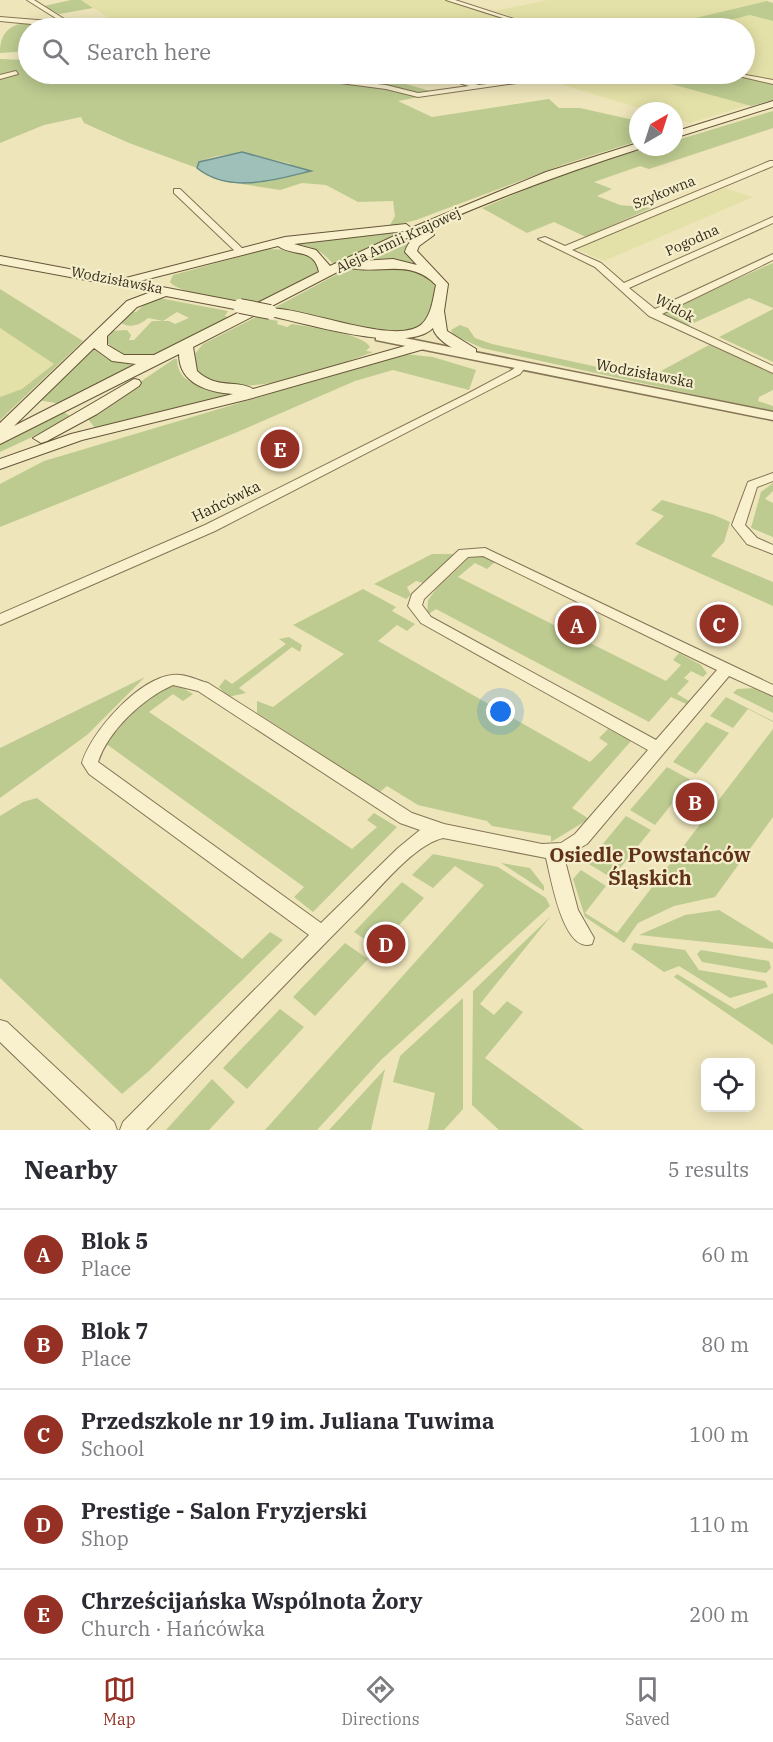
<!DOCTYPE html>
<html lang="en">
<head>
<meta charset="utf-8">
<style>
  :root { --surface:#fff; --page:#f2f2f3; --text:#2b2b33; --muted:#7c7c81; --line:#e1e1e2; --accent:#953124 }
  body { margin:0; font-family:"IBM Plex Serif",serif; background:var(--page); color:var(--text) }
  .controls { position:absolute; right:18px; bottom:18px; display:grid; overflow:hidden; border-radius:9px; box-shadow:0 3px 15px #0003 }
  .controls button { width:54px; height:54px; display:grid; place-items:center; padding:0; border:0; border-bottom:2px solid var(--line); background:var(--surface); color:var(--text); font:30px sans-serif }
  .compass { position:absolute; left:629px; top:102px; width:54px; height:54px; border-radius:50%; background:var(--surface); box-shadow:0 3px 15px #0003; rotate:39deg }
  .you { position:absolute; left:501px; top:712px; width:21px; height:21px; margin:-15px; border:4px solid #fff; border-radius:50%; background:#1a73e8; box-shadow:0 0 0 9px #1a73e833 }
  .badge { display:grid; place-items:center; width:39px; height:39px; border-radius:50%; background:var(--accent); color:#fff; font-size:20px; font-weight:700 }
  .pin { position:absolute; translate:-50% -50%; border:3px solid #fff; box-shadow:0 2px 6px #0006 }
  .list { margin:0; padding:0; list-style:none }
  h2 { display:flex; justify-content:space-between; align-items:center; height:78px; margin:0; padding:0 24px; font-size:26px }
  h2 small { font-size:20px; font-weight:400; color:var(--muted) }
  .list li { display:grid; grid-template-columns:39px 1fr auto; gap:18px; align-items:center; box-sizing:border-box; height:90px; padding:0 24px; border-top:2px solid var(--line) }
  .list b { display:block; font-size:22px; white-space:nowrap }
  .list p { margin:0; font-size:20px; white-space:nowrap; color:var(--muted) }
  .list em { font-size:20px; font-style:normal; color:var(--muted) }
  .icon { flex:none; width:33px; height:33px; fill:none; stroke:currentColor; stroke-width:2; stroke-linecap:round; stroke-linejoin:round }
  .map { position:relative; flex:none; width:773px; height:1130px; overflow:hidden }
  .search { position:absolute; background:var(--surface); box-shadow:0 3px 15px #0003; left:18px; right:18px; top:18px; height:66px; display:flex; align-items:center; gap:15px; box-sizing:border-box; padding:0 21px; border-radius:33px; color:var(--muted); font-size:22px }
  .sheet { height:528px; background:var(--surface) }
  nav { display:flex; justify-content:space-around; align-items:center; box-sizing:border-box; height:84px; border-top:2px solid var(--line); background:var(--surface); font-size:16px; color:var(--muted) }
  nav a { display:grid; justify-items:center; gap:3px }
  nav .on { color:var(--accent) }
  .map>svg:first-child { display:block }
</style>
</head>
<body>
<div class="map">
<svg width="773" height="1130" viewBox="0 0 773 1130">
  <rect width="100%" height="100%" fill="#eee5bb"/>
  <path fill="#e4e1a8" d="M81,0H447L535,28H265L190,21H114Z
    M547,0H770L653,28H544L495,11Z
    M750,15L773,21V80L739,74H744V28H697Z
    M583,74H635L748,105L690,123L674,118V111H649L547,80Z
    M725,188L753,197L604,261L576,249L581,245Z
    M0,328L54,364L22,389L0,397Z"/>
  <path fill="#bdcb90" d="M71,0H81L93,8L59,14L44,6Z
    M767,1L773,3V21L750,15L697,28H653Z
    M24,23L69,25L77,28H28V51L0,53C0,37 6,26 24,23Z
    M0,59L28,60V74H370L434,92L471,87L398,101L432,117L549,99L559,108H580L638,121V141L565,164L416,220L389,227L395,216L393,201L358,202L326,185L302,183L280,190L235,183L273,180L291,164C257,156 233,148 199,162L197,168L129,143L84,123L81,117L44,125L0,143Z
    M635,74H727L773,83V100L751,106Z
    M773,111V128L649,169L640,166L594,182L612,189L597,196L620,205L651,208L586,237L554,222L527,233L482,208C539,185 613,147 674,147V141Z
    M402,229L406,231L335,266C321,249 310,245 287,243Z
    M414,234L419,236L412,241L407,249L417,263L362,260Z
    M267,249L292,250L314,257L318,271C314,278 272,301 263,303C249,306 176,293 170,282L173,275Z
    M773,263V308L749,298L687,326L659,313Z
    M372,266C391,266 431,267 437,290L427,323L410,331L391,333L274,308L343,271Z
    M0,289L83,341L0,420V397L22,389L54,364L0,328Z
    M159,298L228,311L225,316L232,318C198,335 149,373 111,348L106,340L111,331L127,330L131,335L129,340H134L152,321H169L175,324L189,318L177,312L163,321L148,318C141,325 128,329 120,322L131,311L136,312L146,303Z
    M773,309V362L719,337Z
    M256,317L278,321L277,324L287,327L292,324C309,327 363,333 370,347L366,351L373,352C330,368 234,407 196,370L193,356L203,344Z
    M460,325L468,328L475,338L492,344L648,378L709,345L773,373V390L759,397L758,401L773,406V412L482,348L453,335L451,330Z
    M92,348L107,359L137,364L61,404L38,400Z
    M404,354L433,357L476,370L469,390L393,370L355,381L235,433L0,527V484L44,461Z
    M174,359H177C177,389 214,387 234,395L96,429L87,418Z
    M64,412L73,418L0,452V445Z
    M773,483V491L765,499L773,503V537L751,528L761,492Z
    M662,500L714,515L730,522L724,542L711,556L773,582V606L635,544L664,516L651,510Z
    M432,554H454L423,583L416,581L407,587L411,595L406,599L374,584Z
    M483,556L495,562L487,569L475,563L458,577L666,681L681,665L673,660L679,653L701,665L707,673L703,677L691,671L684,678L689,681L677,694L689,701L686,704L671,697L649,722L436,609L427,615L428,600L437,588L470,557Z
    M363,589L396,607L392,611L415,624L407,631L397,625L378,641L590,762L608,744L599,738L608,729L631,741L572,808L589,819L551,842V836L492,826L487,821L418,805L387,786L380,792L257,713V701L273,707L344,654L293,625Z
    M289,637L302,645L300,652L292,647L239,688L246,693L228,697L219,687L225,679L232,684L286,644L279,639Z
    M145,677L87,735L0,798V748Z
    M174,683L193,694L183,701L173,694L149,712L352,849L377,827L367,820L374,813L397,827L313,912L294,897L304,887L105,743L152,693Z
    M755,688L773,697V713L733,693L737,689Z
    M726,697L773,721V722L748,709L733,728L710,716Z
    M706,722L729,733L696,774L673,762Z
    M773,729V817L715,897L674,906L638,923L624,943L585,917L573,879L581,870L606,886L585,913L617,933Z
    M667,767L691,780L655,825L630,810Z
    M37,798L242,959L270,932L283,940L149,1071L122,1094L0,978V816L23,802Z
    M626,816L651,830L612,878L587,863Z
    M433,854L498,867L546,898L550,906L381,1060L317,1130H265L484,885L455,866L433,888L412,875Z
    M501,863L530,868L544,886V891Z
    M402,882L424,898L378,948L354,932Z
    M719,910L773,943V949L639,935L685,915Z
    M551,916L480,1004L494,1015L507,1001L523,1012L485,1058L584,1130H499L472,1105L473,991Z
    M345,943L368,959L315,1016L293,997Z
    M634,943L685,950L699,970L765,981L768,987L730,998L679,966L664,972L631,949Z
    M701,950L769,961L771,968L766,973L702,962L697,954Z
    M677,974L735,1009L773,993V1045L674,977Z
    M463,998V1109L444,1130H428L435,1093L393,1082L400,1056Z
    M280,1009L304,1027L247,1089L223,1068Z
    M385,1069L371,1130H329Z
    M212,1079L235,1102L209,1130H166Z"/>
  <path fill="#9fbfb9" stroke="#678c87" stroke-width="1.5" d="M242,152L311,171C274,180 229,194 197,168L199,162Z"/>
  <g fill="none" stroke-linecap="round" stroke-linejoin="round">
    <g stroke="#857455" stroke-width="2">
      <path id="minor" d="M27,0H34L69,22L188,20L263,28L188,24L52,26L0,21V17L62,22Z
        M446,0H455L542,28H534Z
        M16,71L18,74L0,79V75Z
        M272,74H288L386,85L418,93L469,86L430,74H439L479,85L565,74H579L418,97L386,89Z
        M730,74H740L773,80V84Z
        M770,161H773V166L572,250L601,263L624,283L773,217V223L629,288L655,309L773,254V260L662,314L773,366V373L649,316L595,267L538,239L545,237L565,246Z
        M174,189H180L244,250V254H238L174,193Z
        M522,362L527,365L520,374L215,531L0,625V614L205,525L467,394L512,370Z
        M773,473V481L757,487L745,525L757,538L773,545V554L747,544L732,525L748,482Z
        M485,548L773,685V696L729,676L587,844L564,857L578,910L594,938L592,944C563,954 551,877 546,858L443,838C414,845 382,886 361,907C288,980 217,1056 146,1130H120L123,1122L309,935L89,774L82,763C91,732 138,679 172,675C184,673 197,680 208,683L412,813L444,824L542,844L561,843L575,834L648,750L421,623L408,606L412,594L459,550ZM483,556L717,670L656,740L431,617L422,605L424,599L468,557ZM173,685L198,691L400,823L420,830L398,848L321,923L98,762C108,731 143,698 173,685Z
        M0,1020L7,1022L114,1122L117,1130H91L0,1042Z"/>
    </g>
    <g stroke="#857455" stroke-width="3">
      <path id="tertiary" d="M380,333L773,412V420L376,340V334Z"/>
    </g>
    <g stroke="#665539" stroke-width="2">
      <path id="secondary" d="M773,101V107L674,138V132Z
        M638,143V147L642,148C545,179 450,215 360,261L393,259L417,265L405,252C408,240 421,229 434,231V235L419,246L417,251L448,284L444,311L447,331L476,349V355C464,358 435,340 433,328C406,355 306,323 270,316L265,315V310L193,347L197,371C217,390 237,379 253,389L419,342L426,346L424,349L249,399L82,440L0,469V459L71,434L233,394C208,392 179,384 179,354L0,444V423L127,301L151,292L0,264V256L122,279L285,237L406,224L411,228L546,172ZM405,231L330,266L316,250L294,244ZM278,246C293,257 314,247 319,272L154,355H124L107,345V336L137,307L166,296L240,310L247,306L240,302L136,282ZM347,267C378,276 409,257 436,285C433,298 432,314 422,324C396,348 298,304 266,309ZM94,348L112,361L136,364L14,426Z
        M134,379L139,380L141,383L139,386L97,414L47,441L41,443L33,438Z"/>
    </g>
    <use href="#minor" fill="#f9f1ce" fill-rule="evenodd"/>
    <use href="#tertiary" fill="#f9f1ce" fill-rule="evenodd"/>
    <use href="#secondary" fill="#f9f1ce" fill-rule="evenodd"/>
    <g stroke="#665539" stroke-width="16" stroke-linecap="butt">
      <path id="secondary-bridge" d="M240,306L270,312"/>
    </g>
    <use href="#secondary-bridge" stroke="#f9f1ce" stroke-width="14"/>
  </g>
  <g text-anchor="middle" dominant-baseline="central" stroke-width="4.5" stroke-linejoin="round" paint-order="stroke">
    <g font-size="14" fill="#342a1a" stroke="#f5eecb">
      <text transform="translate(664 192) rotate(-22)">Szykowna</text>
      <text transform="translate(398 240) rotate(-25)">Aleja Armii Krajowej</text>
      <text transform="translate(692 240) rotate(-24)">Pogodna</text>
      <text transform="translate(117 280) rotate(11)">Wodzisławska</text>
      <text transform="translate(675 308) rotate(29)">Widok</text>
    </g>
    <g font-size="15" fill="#342a1a" stroke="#f5eecb">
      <text transform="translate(645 373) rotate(11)">Wodzisławska</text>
      <text transform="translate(226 501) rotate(-26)">Hańcówka</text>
    </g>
    <g font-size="20" font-weight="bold" fill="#613119" stroke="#f5eecb">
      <text x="650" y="854">Osiedle Powstańców<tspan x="650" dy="23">Śląskich</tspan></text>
    </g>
  </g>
</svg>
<div class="controls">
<button><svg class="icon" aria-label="locate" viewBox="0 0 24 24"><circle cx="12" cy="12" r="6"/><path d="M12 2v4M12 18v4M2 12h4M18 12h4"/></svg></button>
</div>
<svg class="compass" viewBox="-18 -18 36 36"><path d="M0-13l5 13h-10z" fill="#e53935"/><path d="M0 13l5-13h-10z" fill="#7c7c81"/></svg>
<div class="you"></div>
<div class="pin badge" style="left:577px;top:625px">A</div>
<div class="pin badge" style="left:695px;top:802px">B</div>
<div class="pin badge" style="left:719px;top:624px">C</div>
<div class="pin badge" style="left:386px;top:944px">D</div>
<div class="pin badge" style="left:280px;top:449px">E</div>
<div class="search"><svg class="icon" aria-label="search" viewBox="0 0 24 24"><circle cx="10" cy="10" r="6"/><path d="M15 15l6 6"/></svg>Search here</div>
</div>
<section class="sheet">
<h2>Nearby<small>5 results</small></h2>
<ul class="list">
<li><span class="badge">A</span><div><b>Blok 5</b><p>Place</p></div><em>60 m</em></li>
<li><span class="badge">B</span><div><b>Blok 7</b><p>Place</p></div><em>80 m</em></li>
<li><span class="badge">C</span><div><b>Przedszkole nr 19 im. Juliana Tuwima</b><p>School</p></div><em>100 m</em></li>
<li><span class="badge">D</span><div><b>Prestige - Salon Fryzjerski</b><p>Shop</p></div><em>110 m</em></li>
<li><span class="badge">E</span><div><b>Chrześcijańska Wspólnota Żory</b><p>Church · Hańcówka</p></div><em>200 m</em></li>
</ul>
</section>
<nav>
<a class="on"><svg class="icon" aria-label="map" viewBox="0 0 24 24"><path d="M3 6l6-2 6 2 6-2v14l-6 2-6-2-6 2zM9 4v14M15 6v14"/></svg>Map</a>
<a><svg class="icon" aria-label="directions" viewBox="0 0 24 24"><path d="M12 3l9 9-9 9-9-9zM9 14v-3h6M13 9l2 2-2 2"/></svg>Directions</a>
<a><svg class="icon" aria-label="saved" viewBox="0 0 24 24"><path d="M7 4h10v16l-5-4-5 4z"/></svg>Saved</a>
</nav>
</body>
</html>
